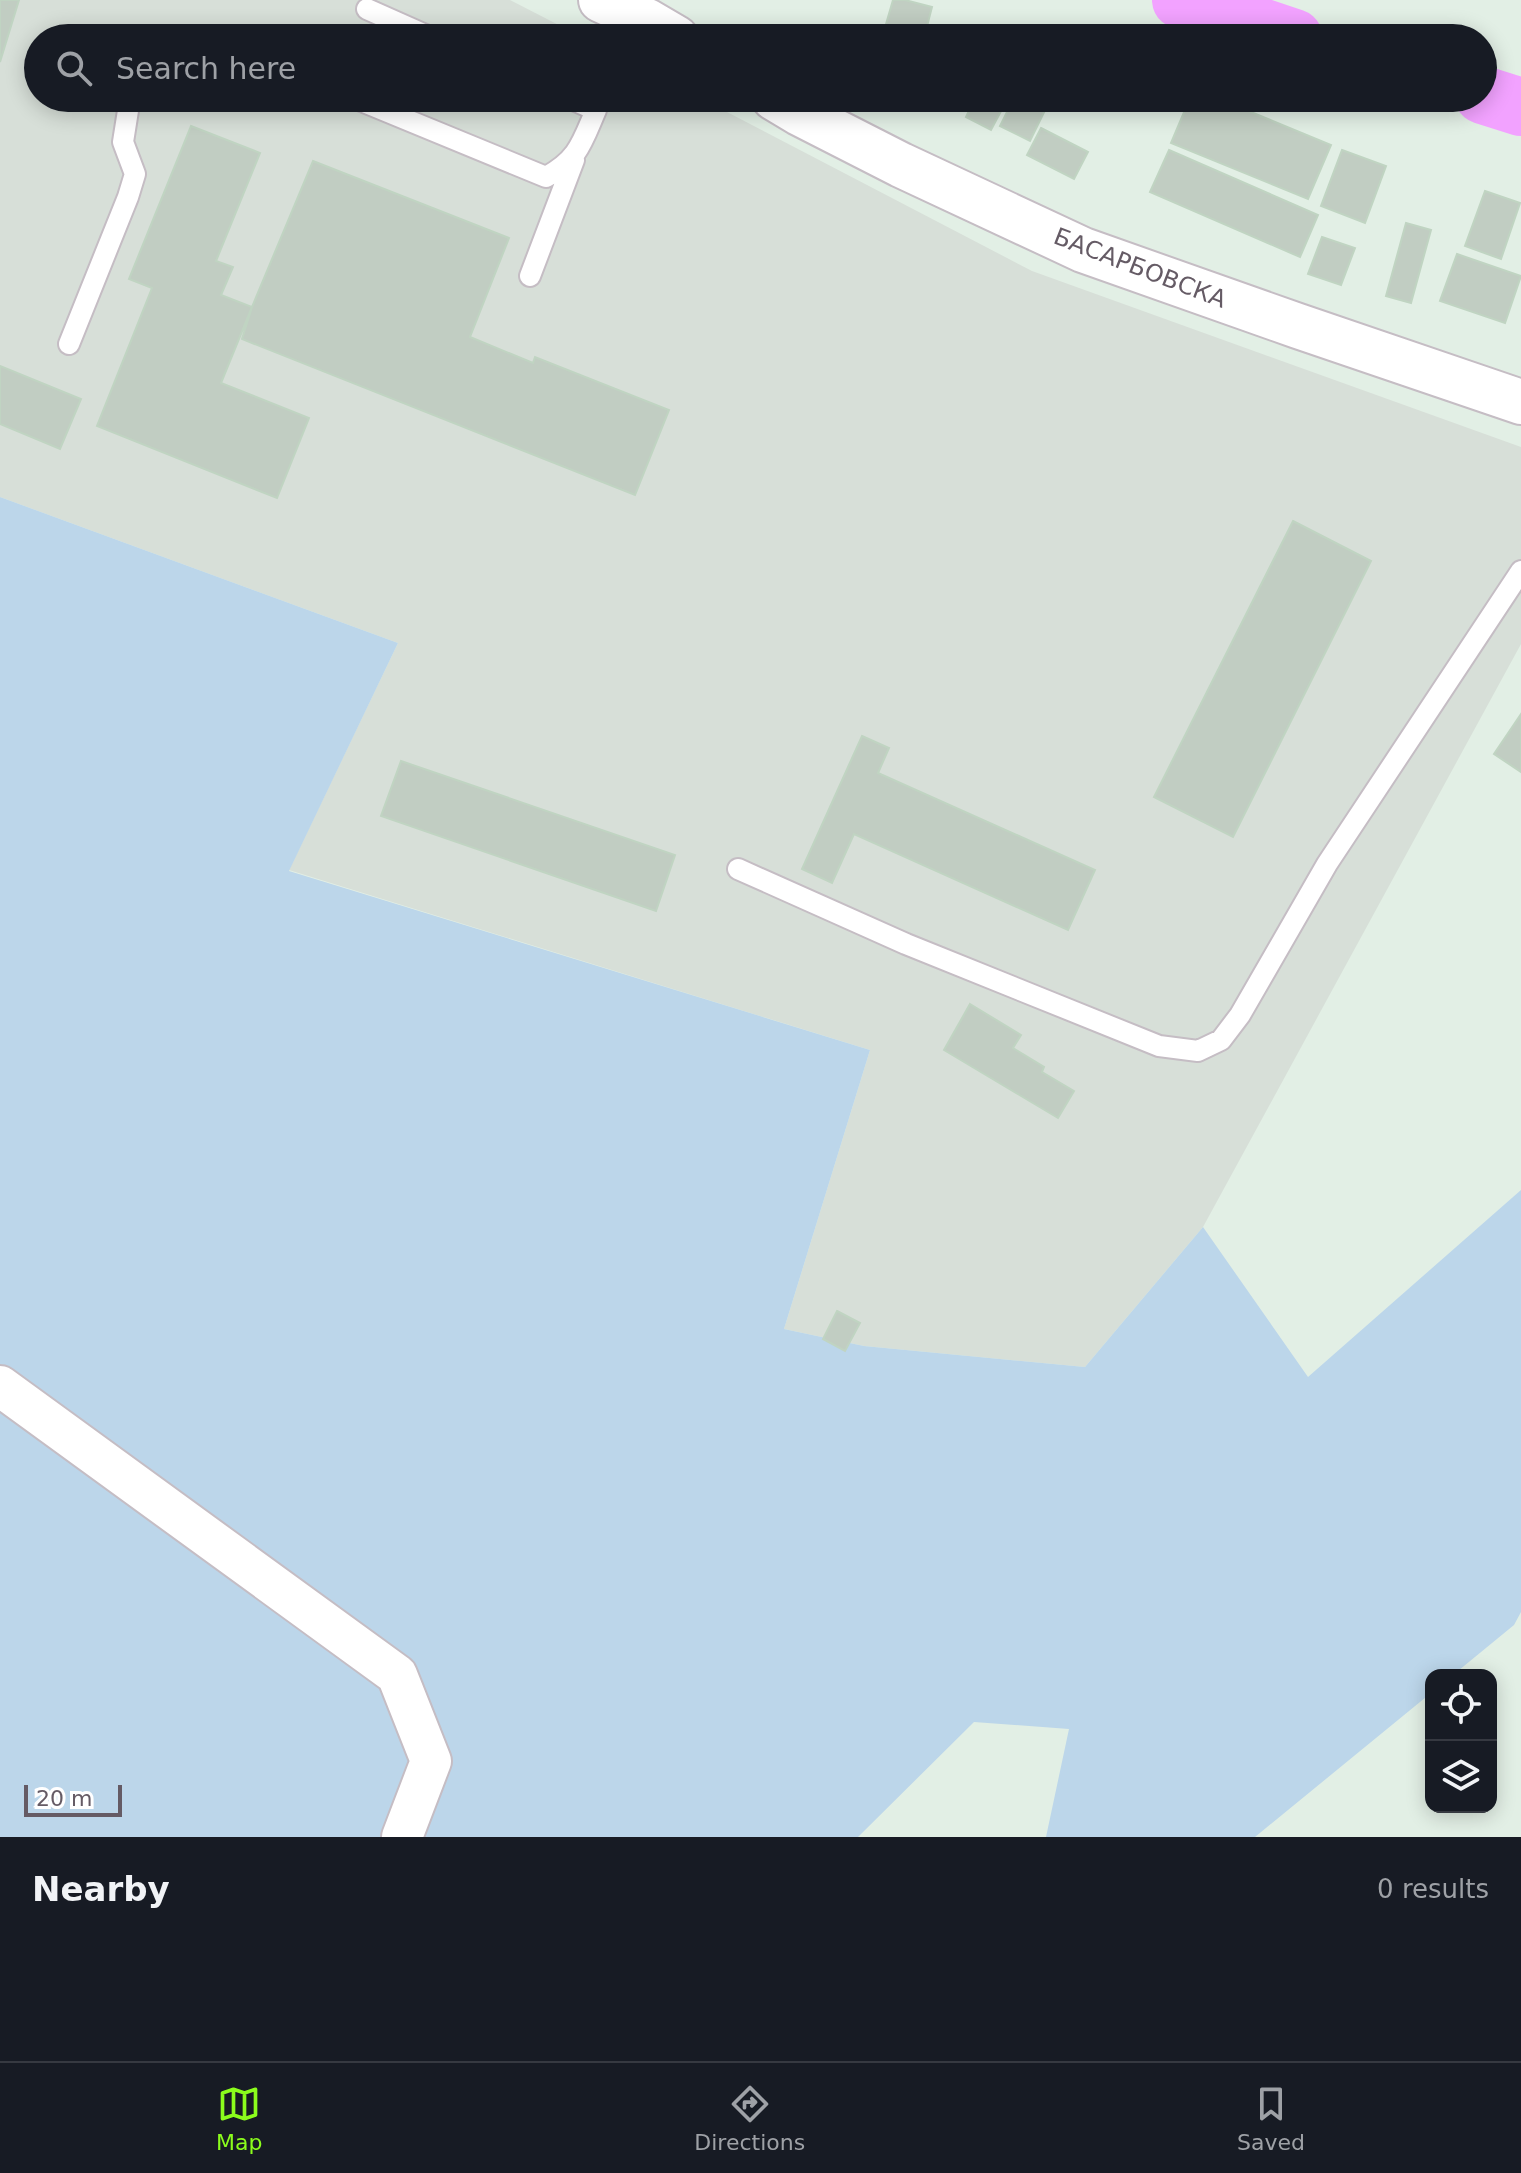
<!DOCTYPE html>
<html lang="en">
<head>
<meta charset="utf-8">
<style>
  :root { --surface:#171b24; --page:#20242c; --text:#f1f3f6; --muted:#9ea1a6; --line:#363941; --accent:#8bfc1c }
  body { margin:0; font-family:"DejaVu Sans",sans-serif; background:var(--page); color:var(--text) }
  .controls { position:absolute; right:24px; bottom:24px; display:grid; overflow:hidden; border-radius:16px; box-shadow:0 4px 20px #0003 }
  .controls button { width:72px; height:72px; display:grid; place-items:center; padding:0; border:0; border-bottom:2px solid var(--line); background:var(--surface); color:var(--text); font:40px sans-serif }
  .scale { position:absolute; left:24px; bottom:20px; width:98px; box-sizing:border-box; padding-left:8px; border:4px solid #655b65; border-top:0; font-size:22px; line-height:28px; white-space:nowrap; color:#655b65; -webkit-text-stroke:6px #fff; paint-order:stroke }
  .list { margin:0; padding:0; list-style:none }
  h2 { display:flex; justify-content:space-between; align-items:center; height:104px; margin:0; padding:0 32px; font-size:34px }
  h2 small { font-size:26px; font-weight:400; color:var(--muted) }
  .icon { flex:none; width:44px; height:44px; fill:none; stroke:currentColor; stroke-width:2; stroke-linecap:round; stroke-linejoin:round }
  .map { position:relative; flex:none; width:1521px; height:1837px; overflow:hidden }
  .search { position:absolute; background:var(--surface); box-shadow:0 4px 20px #0003; left:24px; right:24px; top:24px; height:88px; display:flex; align-items:center; gap:20px; box-sizing:border-box; padding:0 28px; border-radius:44px; color:var(--muted); font-size:30px }
  .sheet { height:224px; background:var(--surface) }
  nav { display:flex; justify-content:space-around; align-items:center; box-sizing:border-box; height:112px; border-top:2px solid var(--line); background:var(--surface); font-size:22px; color:var(--muted) }
  nav a { display:grid; justify-items:center; gap:4px }
  nav .on { color:var(--accent) }
  .map>svg:first-child { display:block }
</style>
</head>
<body>
<div class="map">
<svg width="1521" height="1837" viewBox="0 0 1521 1837">
  <rect width="100%" height="100%" fill="#e2efe5"/>
  <path fill="#d7dfd8" d="M0,0H510L584,38H38V98H700L1032,271L1521,447V644L1203,1227L1085,1367L864,1346L784,1329L870,1050L289,870L398,643L0,497Z"/>
  <path fill="#bcd6ea" d="M0,497L398,643L289,871L870,1050L784,1329L864,1346L1085,1367L1203,1227L1308,1377L1521,1190V1612L1514,1625L1453,1675H1431V1693L1255,1837H1046L1069,1729L974,1722L858,1837H0Z"/>
  <g fill="none" stroke-linecap="round" stroke-linejoin="round">
    <path stroke="#f2a2ff" stroke-width="58" d="M1181,0L1294,38
      M1483,95L1521,107"/>
  </g>
  <path fill="#c1cdc2" stroke="#c0d4c2" stroke-width="2" d="M0,0H19L0,62Z
    M893,0H905L932,7L924,38H882Z
    M975,98H1008L991,130L966,117Z
    M1014,98H1051L1030,141L1000,126Z
    M1190,98H1217L1331,145L1308,199L1171,143Z
    M191,126L260,153L216,261L233,267L221,295L252,307L221,383L309,418L277,498L97,426L152,288L129,279Z
    M1041,128L1088,152L1074,179L1027,155Z
    M1169,150L1318,215L1300,257L1150,192Z
    M1342,150L1386,166L1365,223L1321,206Z
    M313,161L509,238L470,337L533,363L535,357L669,410L635,495L242,339L252,307Z
    M1485,191L1520,203L1501,259L1465,246Z
    M1406,223L1431,230L1411,303L1386,296Z
    M1322,237L1355,248L1341,285L1308,274Z
    M1457,254L1521,276L1505,323L1440,301Z
    M0,366L81,399L60,449L0,424Z
    M1293,521L1371,561L1233,837L1154,797Z
    M1521,714V772L1494,754Z
    M862,736L889,748L878,773L1095,870L1068,930L854,834L832,883L802,869Z
    M401,761L675,855L656,911L381,816Z
    M970,1004L1021,1035L1013,1048L1044,1067L1042,1072L1074,1091L1058,1118L944,1050Z
    M837,1311L860,1323L845,1351L823,1339Z"/>
  <g fill="none" stroke-linecap="round" stroke-linejoin="round">
    <g stroke="#c5bdc4" stroke-width="24">
      <path id="service" d="M367,9L432,38
        M354,98L546,177C579,159 582,142 596,110L569,98
        M530,276L574,160
        M69,344L128,197L135,174L123,142L130,98
        M738,869L906,944L1159,1046L1198,1051L1221,1040L1240,1015L1327,864L1521,571"/>
    </g>
    <g stroke="#c5bdc4" stroke-width="44">
      <path id="minor" d="M0,1386L397,1675L431,1761L402,1837"/>
    </g>
    <g stroke="#c5bdc4" stroke-width="48">
      <path id="tertiary" d="M601,0L647,21L676,38
        M774,98L799,113L901,165L1083,250L1298,326L1521,402"/>
    </g>
    <use href="#service" stroke="#fff" stroke-width="20"/>
    <use href="#minor" stroke="#fff" stroke-width="40"/>
    <use href="#tertiary" stroke="#fff" stroke-width="44"/>
  </g>
  <g text-anchor="middle" dominant-baseline="central" stroke-width="6" stroke-linejoin="round" paint-order="stroke">
    <g font-size="24" fill="#655b65" stroke="#fff">
      <text transform="translate(1140 268) rotate(21)">БАСАРБОВСКА</text>
    </g>
  </g>
</svg>
<div class="controls">
<button><svg class="icon" aria-label="locate" viewBox="0 0 24 24"><circle cx="12" cy="12" r="6"/><path d="M12 2v4M12 18v4M2 12h4M18 12h4"/></svg></button>
<button><svg class="icon" aria-label="layers" viewBox="0 0 24 24"><path d="M12 4l9 5-9 5-9-5zM3 14l9 5 9-5"/></svg></button>
</div>
<div class="scale">20 m</div>
<div class="search"><svg class="icon" aria-label="search" viewBox="0 0 24 24"><circle cx="10" cy="10" r="6"/><path d="M15 15l6 6"/></svg>Search here</div>
</div>
<section class="sheet">
<h2>Nearby<small>0 results</small></h2>
<ul class="list">
</ul>
</section>
<nav>
<a class="on"><svg class="icon" aria-label="map" viewBox="0 0 24 24"><path d="M3 6l6-2 6 2 6-2v14l-6 2-6-2-6 2zM9 4v14M15 6v14"/></svg>Map</a>
<a><svg class="icon" aria-label="directions" viewBox="0 0 24 24"><path d="M12 3l9 9-9 9-9-9zM9 14v-3h6M13 9l2 2-2 2"/></svg>Directions</a>
<a><svg class="icon" aria-label="saved" viewBox="0 0 24 24"><path d="M7 4h10v16l-5-4-5 4z"/></svg>Saved</a>
</nav>
</body>
</html>
